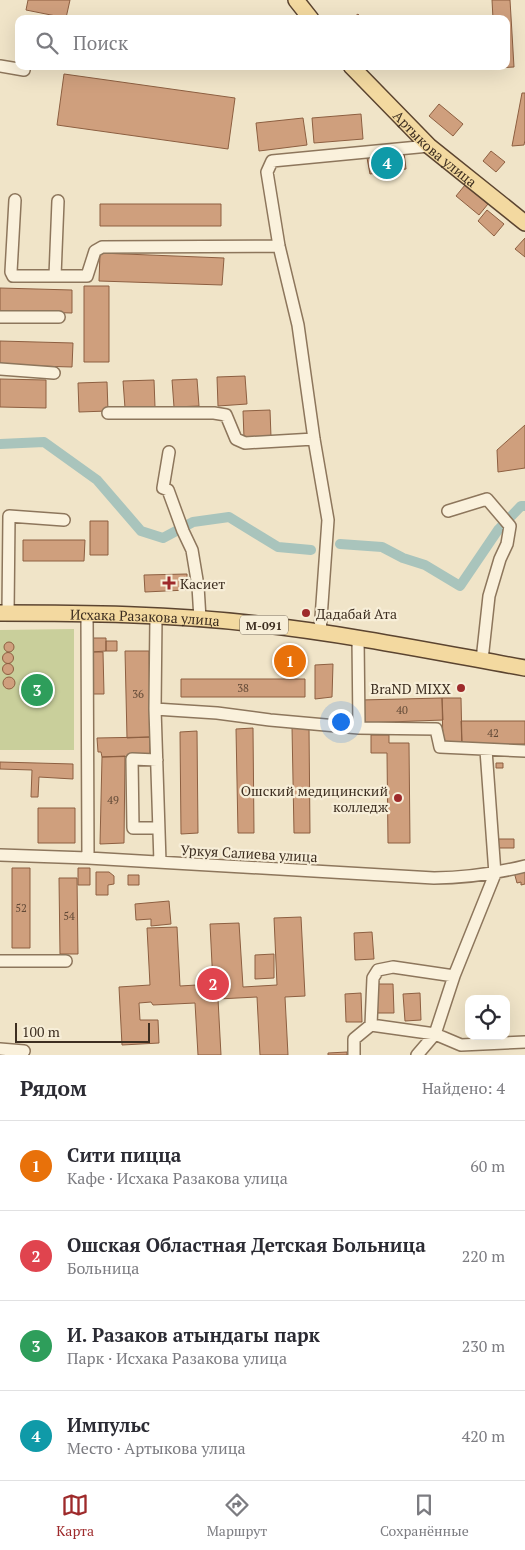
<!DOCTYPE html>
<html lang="ru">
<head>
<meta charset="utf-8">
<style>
  :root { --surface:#fff; --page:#f7f7f7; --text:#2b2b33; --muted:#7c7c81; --line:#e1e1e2; --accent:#9e2a2b }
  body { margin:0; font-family:"PT Serif",serif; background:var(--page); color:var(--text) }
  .controls { position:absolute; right:15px; bottom:15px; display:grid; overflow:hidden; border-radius:10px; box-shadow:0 5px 20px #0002 }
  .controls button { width:45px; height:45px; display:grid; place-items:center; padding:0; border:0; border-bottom:1px solid var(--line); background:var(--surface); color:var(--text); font:25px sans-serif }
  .scale { position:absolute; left:15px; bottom:12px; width:135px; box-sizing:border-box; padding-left:5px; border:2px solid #3d2e20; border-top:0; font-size:14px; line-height:18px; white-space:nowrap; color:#3d2e20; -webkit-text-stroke:4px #f7eed8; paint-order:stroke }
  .you { position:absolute; left:340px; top:721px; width:18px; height:18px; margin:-12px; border:4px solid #fff; border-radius:50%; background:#1a73e8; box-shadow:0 0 0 8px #1a73e833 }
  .badge { display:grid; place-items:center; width:32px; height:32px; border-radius:50%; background:var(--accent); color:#fff; font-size:16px; font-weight:700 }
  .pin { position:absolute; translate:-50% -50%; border:2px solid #fff; box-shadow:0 1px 5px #0006 }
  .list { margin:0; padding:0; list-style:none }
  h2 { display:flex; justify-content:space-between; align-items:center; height:65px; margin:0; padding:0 20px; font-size:21px }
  h2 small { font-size:16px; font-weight:400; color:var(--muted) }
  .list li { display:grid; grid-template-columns:32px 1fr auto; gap:15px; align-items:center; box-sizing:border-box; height:90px; padding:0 20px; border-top:1px solid var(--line) }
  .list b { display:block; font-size:19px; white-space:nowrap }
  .list p { margin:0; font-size:16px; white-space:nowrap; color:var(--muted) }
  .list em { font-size:16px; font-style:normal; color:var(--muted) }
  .icon { flex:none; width:28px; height:28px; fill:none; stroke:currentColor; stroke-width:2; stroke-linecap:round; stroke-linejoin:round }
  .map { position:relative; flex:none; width:525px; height:1055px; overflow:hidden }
  .search { position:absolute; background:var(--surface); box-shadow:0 5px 20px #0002; left:15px; right:15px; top:15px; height:55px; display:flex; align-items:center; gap:12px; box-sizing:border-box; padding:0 18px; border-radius:10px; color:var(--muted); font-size:19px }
  .sheet { height:425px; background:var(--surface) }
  nav { display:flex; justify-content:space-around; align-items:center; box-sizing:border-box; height:70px; border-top:1px solid var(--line); background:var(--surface); font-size:14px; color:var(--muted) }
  nav a { display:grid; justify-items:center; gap:2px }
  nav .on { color:var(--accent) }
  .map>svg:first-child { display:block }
</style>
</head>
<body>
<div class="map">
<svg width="525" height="1055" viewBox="0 0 525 1055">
  <rect width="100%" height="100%" fill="#f0e4c8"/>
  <path fill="#c9cf9b" d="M74,629V750H0V630Z"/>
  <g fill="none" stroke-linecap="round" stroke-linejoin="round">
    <path stroke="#a9c4bc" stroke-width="10" d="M0,444L44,442L97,480L141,531L163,538L193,522L229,517L278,547L311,550
      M340,544L382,547L403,558L425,565L460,586L498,530L521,506H525"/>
  </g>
  <path fill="#cf9f7d" stroke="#8d5f41" d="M28,0H70L66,18L26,10Z
    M492,0H510L514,67L496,68V66H506V19H493Z
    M358,14L362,19H351Z
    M64,74L235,98L228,149L57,125Z
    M522,93H525V140L524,145L512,146Z
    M439,104L463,124L453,136L429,116Z
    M361,114L363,139L314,143L312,118Z
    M303,118L307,145L259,151L256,123Z
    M491,151L505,162L496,172L483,161Z
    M404,152L406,169L370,174L367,158Z
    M465,185L488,204L479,215L456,196Z
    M100,204H221V226H100Z
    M487,210L504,224L494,236L478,221Z
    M525,238V257L515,249Z
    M100,253L224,258L222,285L99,281Z
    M84,286H109V362H84Z
    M0,288L72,290V313L0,311Z
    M0,341L73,343L72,367L0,365Z
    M245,376L247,404L218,406L217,377Z
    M0,379L46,380V408L0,407Z
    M197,379L199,406L174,407L172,380Z
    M154,380L155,407L125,408L123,381Z
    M107,382L108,411L79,412L78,383Z
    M270,410L271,437L244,438L243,411Z
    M525,425V468L498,472L497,450Z
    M90,521H108V555H90Z
    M23,540H85L84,561H23Z
    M187,574V590L145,592L144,575Z
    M91,638H106V651L91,652Z
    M106,641H117V651H106Z
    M4 647a5 5 0 1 1 10 0a5 5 0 1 1-10 0Z
    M125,651H149L150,737L127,738Z
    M91,652H103L104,694H92Z
    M2.5 658a5.5 5.5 0 1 1 11 0a5.5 5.5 0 1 1-11 0Z
    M2.5 669a5.5 5.5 0 1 1 11 0a5.5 5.5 0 1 1-11 0Z
    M333,664L332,697L315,699V665Z
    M3 683a6 6 0 1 1 12 0a6 6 0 1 1-12 0Z
    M181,679H305V697H181Z
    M442,698L443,720L362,723L361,700Z
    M442,698H461L462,745L443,746Z
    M461,721H525V744L462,745Z
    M292,727H309L310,833H294Z
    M253,728L254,833H238L236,729Z
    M197,731L198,833L181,834L180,732Z
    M371,735H389V743H409L410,843H388L387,753H371Z
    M150,737V756L102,757L101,752H98L97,738Z
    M125,756L124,843L100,844L102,757Z
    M0,762L73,764V779L39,777L38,797H31L32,770L0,769Z
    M496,763H503V768H496Z
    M38,808H75V843H38Z
    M498,839H514V848H498Z
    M12,868H30V948H12Z
    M78,868H90V885H78Z
    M525,870V884L521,885V882L517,883L514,872Z
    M96,872H109L114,876V884L108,885V895H96Z
    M128,875H139V885H128Z
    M59,878H77L78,954H60Z
    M169,901L171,924L151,926V919L136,920L135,904Z
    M301,917L305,996L285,997L288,1055H260L257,997L218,999L221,1055H198L195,1003L153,1005L151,1002L139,1003L140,1020H158L159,1043L122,1045L119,987L150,985L147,928L177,927L180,986L213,984L210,924L239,923L243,987L277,985L274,918Z
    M372,932L374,959L355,960L354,933Z
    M274,954V978L255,979V955Z
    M375,984H393L394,1013H376Z
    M361,993L362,1022H346L345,994Z
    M420,993L421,1020L405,1021L403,994Z
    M347,1052V1055H328V1053Z"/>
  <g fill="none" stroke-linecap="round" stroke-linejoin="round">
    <g stroke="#8d765c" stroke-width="14">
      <path id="minor" d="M0,66L24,70
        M15,200L11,272L13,276H87L95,251L102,247L279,246
        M55,276L58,201
        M0,317H59
        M0,369L54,373
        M108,413H214L226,415L236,439L245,443L314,439
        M169,452L163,488L168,490L183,531L192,550L198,586L200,619
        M448,511L487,499L510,526L507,544L500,559L489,596L482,660
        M8,613L9,516L64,520
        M87,614L88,858
        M156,617L155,709L160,862
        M320,632L328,520L314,439L298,325L279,246L267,172L272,161L429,146
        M358,638L359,728
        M155,709L217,713L270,720L359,728L436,729L440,747L525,751
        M157,760L132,759L133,828H159
        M0,855L88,858L434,878C467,878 493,874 525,866
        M0,961H66
        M371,1025L435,1034L461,1045L525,1042
        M0,1049L24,1051
        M354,1055V1039L371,1025L373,978L378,970L393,967L454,976
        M417,1055L435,1034L454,976L495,874L486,750"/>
    </g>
    <g stroke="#5b4430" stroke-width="18">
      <g id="major">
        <path d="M296,0L311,19"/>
        <path id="s1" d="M351,66L429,146L525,223"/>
        <path id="s2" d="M0,613C85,613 172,614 257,624C347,634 436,652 525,668"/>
      </g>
    </g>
    <use href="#minor" stroke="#faf1dc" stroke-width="11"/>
    <use href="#major" stroke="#f3d9a0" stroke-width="15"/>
  </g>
  <g fill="#9e2a2b" stroke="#f7eed8" stroke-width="2">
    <path d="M166.5 575.5h5v5h5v5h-5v5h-5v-5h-5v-5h5z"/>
    <circle cx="306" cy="613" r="5"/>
    <circle cx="461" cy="688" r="5"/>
    <circle cx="398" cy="798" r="5"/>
  </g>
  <g text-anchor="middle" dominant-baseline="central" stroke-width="4.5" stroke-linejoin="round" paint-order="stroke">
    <g font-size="11" fill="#624a37">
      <text x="243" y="688">38</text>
      <text x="138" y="694">36</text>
      <text x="402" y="710">40</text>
      <text x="493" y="733">42</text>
      <text x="113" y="800">49</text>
      <text x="21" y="908">52</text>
      <text x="69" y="916">54</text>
    </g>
    <rect fill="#f7eed8" stroke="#756857" stroke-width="1" x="240" y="615.5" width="48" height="19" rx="4"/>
    <g font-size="12" font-weight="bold" fill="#3d2e20">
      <text x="264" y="625">М-091</text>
    </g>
    <g font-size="14" fill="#3d2e20" stroke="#f7eed8">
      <text stroke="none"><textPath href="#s1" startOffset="118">Артыкова улица</textPath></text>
      <text stroke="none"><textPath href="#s2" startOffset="145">Исхака Разакова улица</textPath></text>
      <text transform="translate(249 853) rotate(3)">Уркуя Салиева улица</text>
    </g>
    <g font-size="14" fill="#3d2e20" stroke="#f7eed8" text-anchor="start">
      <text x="180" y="583">Касиет</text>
      <text x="316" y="613">Дадабай Ата</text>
      <text x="451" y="688" text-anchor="end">BraND MIXX</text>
      <text x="388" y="790" text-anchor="end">Ошский медицинский<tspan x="388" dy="16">колледж</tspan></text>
    </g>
  </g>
</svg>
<div class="controls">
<button><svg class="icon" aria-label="locate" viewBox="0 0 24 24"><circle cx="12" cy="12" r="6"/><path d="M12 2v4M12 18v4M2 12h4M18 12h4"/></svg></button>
</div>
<div class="scale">100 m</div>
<div class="you"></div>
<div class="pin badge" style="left:290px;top:661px;background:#e8710a">1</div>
<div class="pin badge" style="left:213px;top:984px;background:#e0444e">2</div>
<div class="pin badge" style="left:37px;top:690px;background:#2e9e5b">3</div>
<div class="pin badge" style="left:387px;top:163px;background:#0f9aa8">4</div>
<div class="search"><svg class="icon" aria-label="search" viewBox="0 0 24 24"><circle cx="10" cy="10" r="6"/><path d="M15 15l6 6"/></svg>Поиск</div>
</div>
<section class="sheet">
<h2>Рядом<small>Найдено: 4</small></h2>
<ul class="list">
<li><span class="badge" style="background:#e8710a">1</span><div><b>Сити пицца</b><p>Кафе · Исхака Разакова улица</p></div><em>60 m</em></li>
<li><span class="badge" style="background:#e0444e">2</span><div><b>Ошская Областная Детская Больница</b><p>Больница</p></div><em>220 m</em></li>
<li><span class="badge" style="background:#2e9e5b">3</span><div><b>И. Разаков атындагы парк</b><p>Парк · Исхака Разакова улица</p></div><em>230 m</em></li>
<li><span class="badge" style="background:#0f9aa8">4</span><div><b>Импульс</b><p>Место · Артыкова улица</p></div><em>420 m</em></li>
</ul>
</section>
<nav>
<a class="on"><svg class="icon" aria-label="map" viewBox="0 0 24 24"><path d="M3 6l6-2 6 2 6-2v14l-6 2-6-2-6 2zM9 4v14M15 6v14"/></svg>Карта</a>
<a><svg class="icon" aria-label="directions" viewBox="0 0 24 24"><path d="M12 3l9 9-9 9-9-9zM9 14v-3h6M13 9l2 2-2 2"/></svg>Маршрут</a>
<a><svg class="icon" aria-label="saved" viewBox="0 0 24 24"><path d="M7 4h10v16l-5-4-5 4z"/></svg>Сохранённые</a>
</nav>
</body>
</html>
